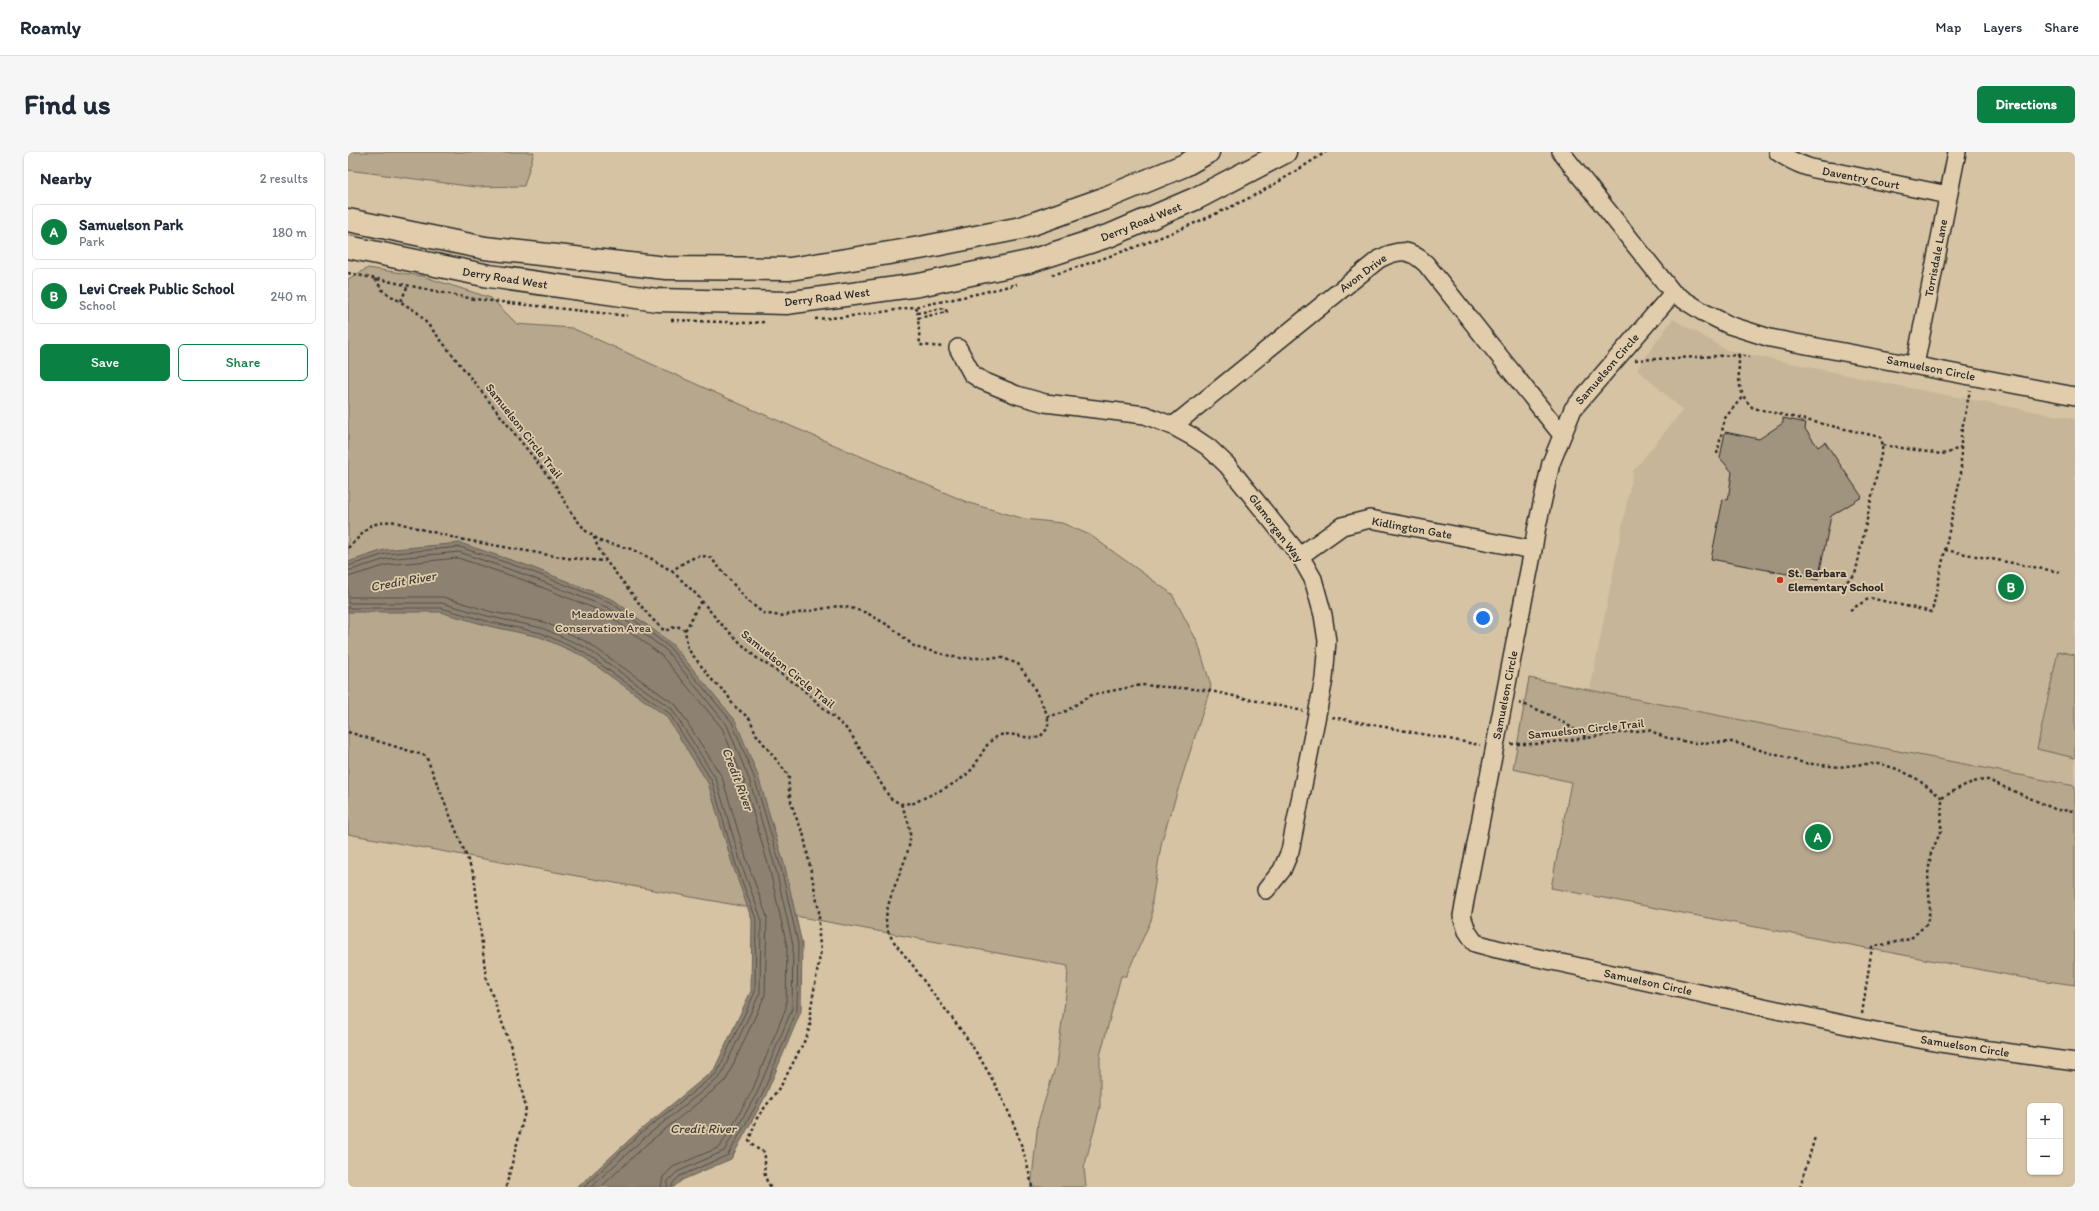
<!DOCTYPE html>
<html lang="en">
<head>
<meta charset="utf-8">
<style>
  :root { --surface:#fff; --page:#f6f6f7; --text:#1f2937; --muted:#747a83; --line:#e0e1e3; --accent:#0b8043 }
  body { margin:0; font-family:Itim,sans-serif; background:var(--page); color:var(--text) }
  .controls { position:absolute; right:12px; bottom:12px; display:grid; overflow:hidden; border-radius:6px; box-shadow:0 1px 3px #0004 }
  .controls button { width:36px; height:36px; display:grid; place-items:center; padding:0; border:0; border-bottom:1px solid var(--line); background:var(--surface); color:var(--text); font:20px sans-serif }
  .you { position:absolute; left:1135px; top:466px; width:14px; height:14px; margin:-10px; border:3px solid #fff; border-radius:50%; background:#1a73e8; box-shadow:0 0 0 6px #1a73e833 }
  .badge { display:grid; place-items:center; width:26px; height:26px; border-radius:50%; background:var(--accent); color:#fff; font-size:13px; font-weight:700 }
  .pin { position:absolute; translate:-50% -50%; border:2px solid #fff; box-shadow:0 1px 4px #0006 }
  .list { margin:0; padding:0; list-style:none }
  h2 { display:flex; justify-content:space-between; align-items:center; height:52px; margin:0; padding:0 16px; font-size:17px }
  h2 small { font-size:13px; font-weight:400; color:var(--muted) }
  .list li { display:grid; grid-template-columns:26px 1fr auto; gap:12px; align-items:center; box-sizing:border-box; height:56px; margin:0 8px 8px; padding:0 8px; border:1px solid var(--line); border-radius:6px }
  .list b { display:block; font-size:15px; white-space:nowrap }
  .list p { margin:0; font-size:13px; white-space:nowrap; color:var(--muted) }
  .list em { font-size:13px; font-style:normal; color:var(--muted) }
  .actions { display:flex; gap:8px; padding:12px 16px }
  .actions a { flex:1; padding:9px 0; border:1px solid var(--accent); border-radius:6px; text-align:center; font-size:14px; color:var(--accent) }
  .actions .main { background:var(--accent); color:#fff }
  .map { position:relative; flex:none; width:1727px; height:1035px; overflow:hidden; border-radius:6px }
  header { display:flex; align-items:center; gap:24px; box-sizing:border-box; height:56px; padding:0 20px; background:var(--surface); border-bottom:1px solid var(--line) }
  header strong { font-size:19px }
  nav { display:flex; gap:22px; margin-inline-start:auto; font-size:14px }
  .intro { display:flex; align-items:center; justify-content:space-between; box-sizing:border-box; height:96px; padding:0 24px }
  h1 { margin:0; font-size:28px }
  .button { padding:10px 18px; border-radius:6px; background:var(--accent); color:#fff; font-size:14px; font-weight:700 }
  main { display:flex; gap:24px; padding:0 24px }
  aside { flex:1; background:var(--surface); border-radius:6px; box-shadow:0 1px 3px #0004 }
  .map>svg:first-child { display:block }
</style>
</head>
<body>
<header>
<strong>Roamly</strong>
<nav><a>Map</a><a>Layers</a><a>Share</a></nav>
</header>
<div class="intro"><h1>Find us</h1><a class="button">Directions</a></div>
<main>
<aside>
<h2>Nearby<small>2 results</small></h2>
<ul class="list">
<li><span class="badge">A</span><div><b>Samuelson Park</b><p>Park</p></div><em>180 m</em></li>
<li><span class="badge">B</span><div><b>Levi Creek Public School</b><p>School</p></div><em>240 m</em></li>
</ul>
<div class="actions"><a class="main">Save</a><a>Share</a></div>
</aside>
<div class="map">
<svg width="1727" height="1035" viewBox="0 0 1727 1035">
  <rect width="100%" height="100%" fill="#d6c3a3"/>
  <filter id="ink" filterUnits="userSpaceOnUse"><feTurbulence type="fractalNoise" baseFrequency=".025" numOctaves="2"/><feDisplacementMap in="SourceGraphic" scale="8" xChannelSelector="R" yChannelSelector="G"/><feConvolveMatrix kernelMatrix="1 2 1 2 8 2 1 2 1" color-interpolation-filters="sRGB"/></filter>
  <g filter="url(#ink)">
    <path fill="#c6b598" d="M1325,167L1379,198L1556,235L1727,267V634L1242,538L1285,319L1335,258L1289,217Z"/>
    <path fill="#b6a78d" stroke="#70695c" d="M0,0H186L176,34L127,35L0,18Z
      M20,116L74,124L143,146L169,172L224,176L401,256L621,351L677,367L714,371L742,383L824,442L850,491L863,534L814,688L804,749V766L778,824H773L752,904V955L736,1016L738,1035H683L690,970L708,913L719,835L720,814L0,682V127Z
      M1710,499L1727,503V606L1689,597Z
      M1181,526L1727,634V833L1671,825L1203,736L1223,630L1165,617Z"/>
    <path fill="#8d8271" stroke="#665f55" d="M112,391L178,413L266,448L324,492L387,568L410,624L437,715L454,792L453,859L417,945L383,1007L334,1028L326,1035H230L290,980L366,918L403,839L404,768L385,714L360,631L318,564L233,503L192,485L141,474L92,460H0V410L36,398Z"/>
    <g fill="none" stroke-linecap="round" stroke-linejoin="round">
      <path stroke="#524e47" stroke-width="1" d="M0,414L37,402L112,395L177,417L264,451L321,495L384,570L406,625L433,716L450,792L449,858L414,943L380,1003L332,1024L325,1031L324,1035
        M0,419L38,407L111,400L175,422L261,456L318,498L379,573L401,627L428,718L445,793L444,857L409,941L376,999L329,1020L320,1029L319,1035
        M0,425L39,413L110,406L173,427L258,461L313,503L374,576L396,629L422,719L439,794L438,856L404,939L372,995L325,1015L315,1025L313,1035
        M0,445H95L144,460L196,470L239,490L328,553L374,625L399,709L419,765L417,843L378,928L300,991L253,1035
        M0,451H94L143,465L194,476L237,495L324,557L368,627L393,711L413,766L412,841L372,925L296,986L243,1035
        M0,456H93L142,470L193,481L235,500L321,561L364,629L388,713L408,767L407,840L369,921L292,982L236,1035"/>
    </g>
    <path fill="#a1947e" stroke="#2b2b2b" d="M1435,266L1458,271L1457,277L1470,295L1477,290L1514,345L1483,364L1470,428L1363,407L1375,347L1380,348L1384,320L1372,306L1377,280L1411,287L1435,271Z"/>
    <g fill="none" stroke-linecap="round" stroke-linejoin="round">
      <g stroke="#2b2b2b" stroke-width="20">
        <path id="minor" d="M1213,0L1325,141L1355,160L1381,173L1422,186L1727,244
          M1430,0C1447,12 1467,19 1488,20L1600,43
          M1325,141L1225,257L1203,311L1188,379L1185,398L1114,764L1119,779L1127,791L1149,797L1512,876L1592,891L1727,910
          M610,196L624,222L635,229L669,243L697,251L797,263L825,274L845,285L860,295L879,313L952,404L965,427L975,463L979,489L976,527L942,699L934,718L918,738
          M1567,213L1609,0
          M825,274L1031,107C1051,97 1061,96 1078,112L1214,283
          M952,404L994,374L1022,367L1185,398"/>
      </g>
      <g stroke="#2b2b2b" stroke-width="25">
        <path id="secondary" d="M0,68L137,96L318,116L442,117L572,96L673,76L755,47L837,13L860,0
          M0,95L141,124L309,148L438,151L571,133L680,110L763,83L849,46L937,0"/>
      </g>
      <path stroke="#2b2b2b" stroke-width="2.5" stroke-dasharray="3 3" stroke-linecap="butt" d="M0,121L126,147L280,164
        M704,123C773,102 841,76 905,44C930,31 954,15 978,0
        M27,127L35,139L69,160L88,182L208,334L224,362L238,379L254,390L283,397L302,406L324,419C335,411 349,400 363,406L399,448L415,461L433,464L490,454L503,456L519,461L543,475L567,495L610,506H655L670,512L683,530L700,564L715,561L743,543L793,533L858,538L955,559
        M53,149L60,133
        M568,155L569,161L597,156L599,160L570,166L572,193L595,195
        M467,167C535,163 602,149 669,132
        M323,168L400,171L418,170
        M1391,203C1391,224 1388,241 1405,256L1532,285L1535,293L1507,423L1490,436
        M1287,208L1391,203L1402,205
        M1535,293L1593,302L1600,301L1613,295
        M1369,302L1377,266L1395,244
        M246,385C252,405 266,418 278,434C291,451 301,466 317,479L329,474L337,478L340,497L365,529L379,542L385,553L402,567L408,582L441,624C439,643 446,663 455,680L471,759V786L473,798L462,861V874L459,884L434,932L409,966L401,988L406,995L416,1000C420,1015 411,1020 423,1035
        M0,396L23,373L43,369L111,387L218,406L257,409
        M1597,398L1711,420
        M324,419L349,443L371,470L406,504L451,534L501,579L542,646L553,652L566,651C582,642 612,632 624,617C633,606 636,591 650,584C664,578 678,589 692,585L700,576V564
        M1502,458L1522,446L1584,460L1613,322V282L1622,238
        M337,478C344,469 346,458 354,449
        M1171,551C1195,558 1218,571 1239,586
        M984,565L1132,593
        M0,580L78,604L126,723L138,826L164,898L178,956L158,1035
        M1163,592H1187L1239,586L1276,580L1301,578L1316,585L1344,591L1385,590L1456,611L1491,615L1515,612H1533L1552,618L1569,627L1594,646
        M1594,646C1609,637 1622,628 1640,628L1709,658L1727,659
        M553,652C558,663 563,674 562,687C561,711 530,757 540,779C547,795 561,806 570,821C587,845 606,867 622,891C651,934 675,984 684,1035
        M1514,862L1524,795L1562,787L1579,772L1582,758L1580,722L1583,701L1593,679L1594,646
        M1452,1035L1467,985"/>
      <use href="#minor" stroke="#e1cdab" stroke-width="17"/>
      <use href="#secondary" stroke="#e1cdab" stroke-width="22"/>
    </g>
  </g>
  <circle fill="#c8321e" stroke="#e1cdab" stroke-width="1.5" cx="1432" cy="428" r="4"/>
  <g text-anchor="middle" dominant-baseline="central" stroke-width="3.5" stroke-linejoin="round" paint-order="stroke">
    <g font-size="12" fill="#2b2b2b" stroke="#e1cdab">
      <text transform="translate(1513 26) rotate(11)">Daventry Court</text>
      <text transform="translate(793 70) rotate(-22)">Derry Road West</text>
      <text transform="translate(1588 106) rotate(-79)">Torrisdale Lane</text>
      <text transform="translate(1015 121) rotate(-37)">Avon Drive</text>
      <text transform="translate(157 126) rotate(9)">Derry Road West</text>
      <text transform="translate(479 145) rotate(-7)">Derry Road West</text>
      <text transform="translate(1583 216) rotate(11)">Samuelson Circle</text>
      <text transform="translate(1259 217) rotate(-49)">Samuelson Circle</text>
      <text transform="translate(176 279) rotate(52)">Samuelson Circle Trail</text>
      <text transform="translate(928 376) rotate(53)">Glamorgan Way</text>
      <text transform="translate(1064 376) rotate(10)">Kidlington Gate</text>
      <text transform="translate(440 517) rotate(39)">Samuelson Circle Trail</text>
      <text transform="translate(1157 543) rotate(-79)">Samuelson Circle</text>
      <text transform="translate(1238 577) rotate(-6)">Samuelson Circle Trail</text>
      <text transform="translate(1300 830) rotate(12)">Samuelson Circle</text>
      <text transform="translate(1617 894) rotate(9)">Samuelson Circle</text>
    </g>
    <g font-size="12" font-weight="bold" fill="#2b2b2b" stroke="#e1cdab" text-anchor="start">
      <text x="1440" y="421">St. Barbara<tspan x="1440" dy="14">Elementary School</tspan></text>
    </g>
    <g font-size="12" fill="#403e3a" stroke="#e1cdab">
      <text x="255" y="462">Meadowvale<tspan x="255" dy="14">Conservation Area</tspan></text>
    </g>
    <g font-size="13" font-style="italic" fill="#44413c" stroke="#e1cdab">
      <text transform="translate(55 429) rotate(-10)">Credit River</text>
      <text transform="translate(390 627) rotate(69)">Credit River</text>
      <text x="355" y="976">Credit River</text>
    </g>
  </g>
</svg>
<div class="controls">
<button>+</button>
<button>−</button>
</div>
<div class="you"></div>
<div class="pin badge" style="left:1470px;top:685px">A</div>
<div class="pin badge" style="left:1663px;top:435px">B</div>
</div>
</main>
</body>
</html>
